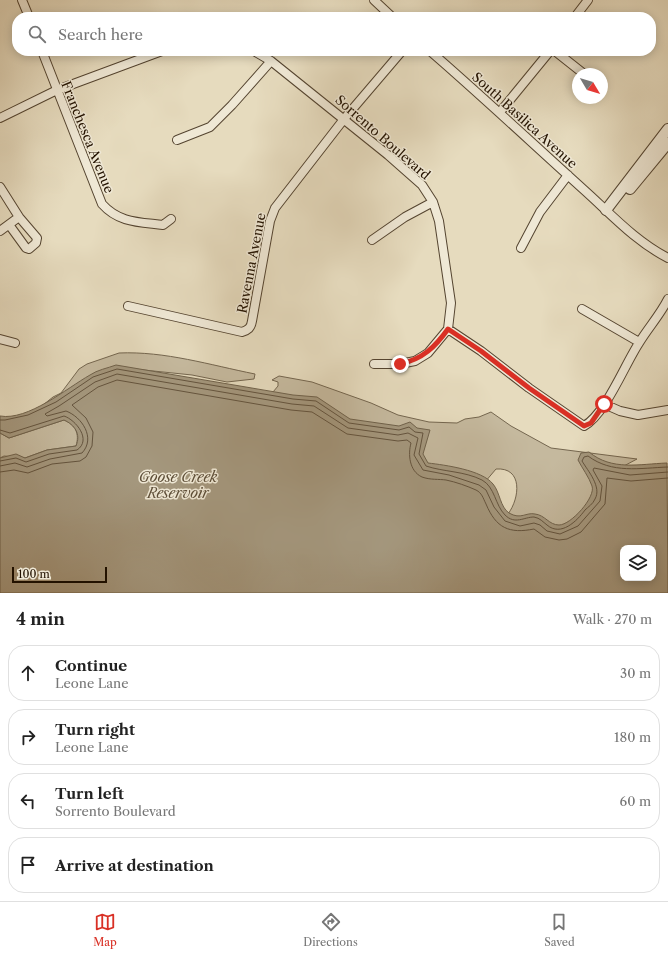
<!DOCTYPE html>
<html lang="en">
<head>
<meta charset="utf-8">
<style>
  :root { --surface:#fff; --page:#f2f2f2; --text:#222; --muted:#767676; --line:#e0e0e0; --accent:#d93025 }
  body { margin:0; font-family:"Libre Caslon Text",serif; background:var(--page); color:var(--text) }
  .controls { position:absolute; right:12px; bottom:12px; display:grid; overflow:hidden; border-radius:8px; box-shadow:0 2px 10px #0003 }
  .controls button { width:36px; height:36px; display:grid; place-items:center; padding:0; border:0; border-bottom:1px solid var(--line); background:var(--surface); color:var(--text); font:20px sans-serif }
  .compass { position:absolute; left:572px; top:68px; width:36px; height:36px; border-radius:50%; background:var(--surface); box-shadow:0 2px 10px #0003; rotate:128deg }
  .scale { position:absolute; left:12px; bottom:10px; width:95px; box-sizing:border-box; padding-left:4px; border:2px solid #231200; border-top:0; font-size:11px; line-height:14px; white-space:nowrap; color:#231200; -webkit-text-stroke:3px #efe8d5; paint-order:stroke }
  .stop { position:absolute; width:12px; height:12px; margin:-9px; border:3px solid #d93025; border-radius:50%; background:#fff }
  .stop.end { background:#d93025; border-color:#fff; box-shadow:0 1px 4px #0008 }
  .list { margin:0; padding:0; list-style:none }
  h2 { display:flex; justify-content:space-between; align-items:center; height:52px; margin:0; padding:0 16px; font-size:17px }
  h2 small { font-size:13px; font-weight:400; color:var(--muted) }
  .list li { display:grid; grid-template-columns:26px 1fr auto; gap:12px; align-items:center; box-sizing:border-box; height:56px; margin:0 8px 8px; padding:0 8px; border:1px solid var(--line); border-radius:16px }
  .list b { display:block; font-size:15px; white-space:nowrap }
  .list p { margin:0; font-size:13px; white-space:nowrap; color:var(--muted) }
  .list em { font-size:13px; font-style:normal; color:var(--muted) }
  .icon { flex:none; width:22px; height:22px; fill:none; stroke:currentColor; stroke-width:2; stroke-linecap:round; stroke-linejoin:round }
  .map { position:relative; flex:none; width:668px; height:593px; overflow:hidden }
  .search { position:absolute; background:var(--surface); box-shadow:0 2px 10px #0003; left:12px; right:12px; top:12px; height:44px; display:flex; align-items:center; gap:10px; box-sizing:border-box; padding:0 14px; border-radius:16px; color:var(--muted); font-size:15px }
  .sheet { height:308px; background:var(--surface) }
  nav { display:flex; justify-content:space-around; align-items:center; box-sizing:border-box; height:56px; border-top:1px solid var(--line); background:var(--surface); font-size:11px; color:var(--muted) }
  nav a { display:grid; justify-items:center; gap:2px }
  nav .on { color:var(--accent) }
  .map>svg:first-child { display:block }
</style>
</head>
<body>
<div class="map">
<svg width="668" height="593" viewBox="0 0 668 593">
  <rect width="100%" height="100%" fill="#e6dbbe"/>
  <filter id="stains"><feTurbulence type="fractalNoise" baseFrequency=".005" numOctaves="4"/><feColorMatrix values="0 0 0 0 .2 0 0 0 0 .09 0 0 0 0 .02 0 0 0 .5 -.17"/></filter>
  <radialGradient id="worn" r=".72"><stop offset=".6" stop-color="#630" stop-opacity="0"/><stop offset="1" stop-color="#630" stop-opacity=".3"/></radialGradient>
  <path fill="#c5b99e" stroke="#74664f" d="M119,353C165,351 210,365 255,374L254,379L227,382L192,375L115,367L33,413L53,397L61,393L79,369L87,364Z
    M279,376L312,382L371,403L398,415L429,422L457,423L465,419L479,417L491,412L511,426L551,448L637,459L622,467L653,548H623L570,530L508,514C520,498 523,467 496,469L485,482L486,487L267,404L273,392L278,386V382L272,380Z
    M64,420C75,425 80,433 76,446L47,450L25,458L4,456L0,458V433L9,438Z"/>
  <path fill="#a4977d" stroke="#70624b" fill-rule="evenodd" d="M116,365L293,395L317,397L350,419L399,426L410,422L417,428L430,430L423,454L428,463C445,465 482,470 493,484C500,492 500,507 509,513C521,520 526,512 535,514C545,515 549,525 559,525C571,525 596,497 592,486C589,477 582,468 578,460L581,453L589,452C612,471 639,464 667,463L668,593H0V458L16,454L25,458L47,450L76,446C81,434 75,425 64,420L9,438L0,433V416C28,421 67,388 90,375C97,370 108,368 116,365ZM623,548H653V578H623Z"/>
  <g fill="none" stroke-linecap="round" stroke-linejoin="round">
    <path stroke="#64543e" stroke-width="1" d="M0,420H5L28,415L56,402L93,377L117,369L293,399L316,401L349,423L399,430L409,427L415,432L423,433L419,454L426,466C444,472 464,471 482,480C495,487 495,505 505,515C515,525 524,517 534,517C540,518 543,522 547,525C561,537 577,521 585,510C588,507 593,504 595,499C602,487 588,471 582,461L584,457L588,456C612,474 640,468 668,467
      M0,430L10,433L64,416C76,420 92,440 77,450L49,454L26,462L16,458L0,461
      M0,466L15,463L27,467L50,459L82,453C96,438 82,417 66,411L47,416L45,414L59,406L95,382L117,374L292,404L314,406L348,428L398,435L408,433L418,438L414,455L423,470L449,475L479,485L486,490L494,507L505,521L520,526L534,523L540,525L547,531L560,534L578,526L600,501L602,486L593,470L594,468L630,475L668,472
      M0,472L14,470L28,473L52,464L80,461L86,457L92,446L93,432L86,418L72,405L98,387L117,380L291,410L312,412L347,434L398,441L407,440L411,443C408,454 409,471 422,477C430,480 439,479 446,480C456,482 467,486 476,490C482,493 483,498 486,504C496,528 509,534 534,529L545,537L559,540L567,539L581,532L605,504L607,478L631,481L668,478"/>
    <g stroke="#544430" stroke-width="10">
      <path id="minor" d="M22,0L29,17
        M374,0L392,17
        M575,17L588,0
        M42,51L102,204C119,223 139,222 163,225L171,219
        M254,51L271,61L388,155L422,185L433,202L439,221L451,303L448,329L428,353L415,361L400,364H374
        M430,51C482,96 532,143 583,189C611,214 635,241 668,258
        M555,51L584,74
        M500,112L550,51
        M0,118L57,90L162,51
        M177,140L210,127L232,105L271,61
        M0,187L19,217L0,231
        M10,226L26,248L29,249L36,243L37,238L19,217
        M372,240L405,217L433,202
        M521,248L540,212L568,175
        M128,306L242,332C248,330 251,328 252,321L270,221L275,208L344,119L402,51
        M582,309L639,342
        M448,329L481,351L529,388L584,426C605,415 625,364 639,343C648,328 660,315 668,299
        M0,339L15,343
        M604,404L620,411L638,415L668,410"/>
    </g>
    <g stroke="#544430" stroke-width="12">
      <path id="tertiary" d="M630,189L668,143
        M606,210L668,129"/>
    </g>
    <use href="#minor" stroke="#efe8d5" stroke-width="8"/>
    <use href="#tertiary" stroke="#efe8d5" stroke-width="10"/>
  </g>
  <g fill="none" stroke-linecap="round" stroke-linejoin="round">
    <path stroke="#d93025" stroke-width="5" d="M400,364C423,359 435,347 448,329L481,351L529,388L584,426L591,423L604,404"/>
  </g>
  <g text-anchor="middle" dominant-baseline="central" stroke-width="3" stroke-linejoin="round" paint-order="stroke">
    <g font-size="13" fill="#231200" stroke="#efe8d5">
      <text transform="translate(525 120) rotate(42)">South Basilica Avenue</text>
      <text transform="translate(88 137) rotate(68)">Franchesca Avenue</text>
      <text transform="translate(383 137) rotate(41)">Sorrento Boulevard</text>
      <text transform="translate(251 263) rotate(-79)">Ravenna Avenue</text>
    </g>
    <g font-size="14" font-style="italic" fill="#5d4e38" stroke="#efe8d5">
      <text x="178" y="477">Goose Creek<tspan x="178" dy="16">Reservoir</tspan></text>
    </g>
  </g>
  <rect width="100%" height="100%" filter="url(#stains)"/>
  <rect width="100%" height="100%" fill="url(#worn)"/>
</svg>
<div class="controls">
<button><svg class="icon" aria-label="layers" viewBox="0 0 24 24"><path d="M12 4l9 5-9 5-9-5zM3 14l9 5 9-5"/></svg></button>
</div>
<svg class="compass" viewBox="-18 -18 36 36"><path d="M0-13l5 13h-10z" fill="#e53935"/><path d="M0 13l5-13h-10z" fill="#767676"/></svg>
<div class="scale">100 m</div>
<div class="stop" style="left:604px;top:404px"></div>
<div class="stop end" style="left:400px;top:364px"></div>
<div class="search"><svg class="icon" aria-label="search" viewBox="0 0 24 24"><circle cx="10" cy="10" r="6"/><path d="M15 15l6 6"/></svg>Search here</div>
</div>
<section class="sheet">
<h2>4 min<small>Walk · 270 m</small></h2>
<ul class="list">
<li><svg class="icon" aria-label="ahead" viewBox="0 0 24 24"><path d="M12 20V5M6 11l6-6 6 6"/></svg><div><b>Continue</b><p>Leone Lane</p></div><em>30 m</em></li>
<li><svg class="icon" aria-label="right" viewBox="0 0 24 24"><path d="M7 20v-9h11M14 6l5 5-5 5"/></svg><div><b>Turn right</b><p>Leone Lane</p></div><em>180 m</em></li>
<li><svg class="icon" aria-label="left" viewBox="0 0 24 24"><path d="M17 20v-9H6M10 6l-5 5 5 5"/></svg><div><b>Turn left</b><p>Sorrento Boulevard</p></div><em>60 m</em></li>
<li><svg class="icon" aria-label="arrive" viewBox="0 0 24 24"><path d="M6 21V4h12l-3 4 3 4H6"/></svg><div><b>Arrive at destination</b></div></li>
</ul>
</section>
<nav>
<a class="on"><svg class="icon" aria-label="map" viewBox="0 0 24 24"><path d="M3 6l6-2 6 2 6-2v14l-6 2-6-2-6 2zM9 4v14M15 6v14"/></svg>Map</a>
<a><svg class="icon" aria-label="directions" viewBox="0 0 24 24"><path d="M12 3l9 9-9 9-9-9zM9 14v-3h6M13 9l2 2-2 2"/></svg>Directions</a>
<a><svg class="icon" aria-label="saved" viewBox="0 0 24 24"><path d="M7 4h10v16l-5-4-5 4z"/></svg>Saved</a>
</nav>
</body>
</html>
